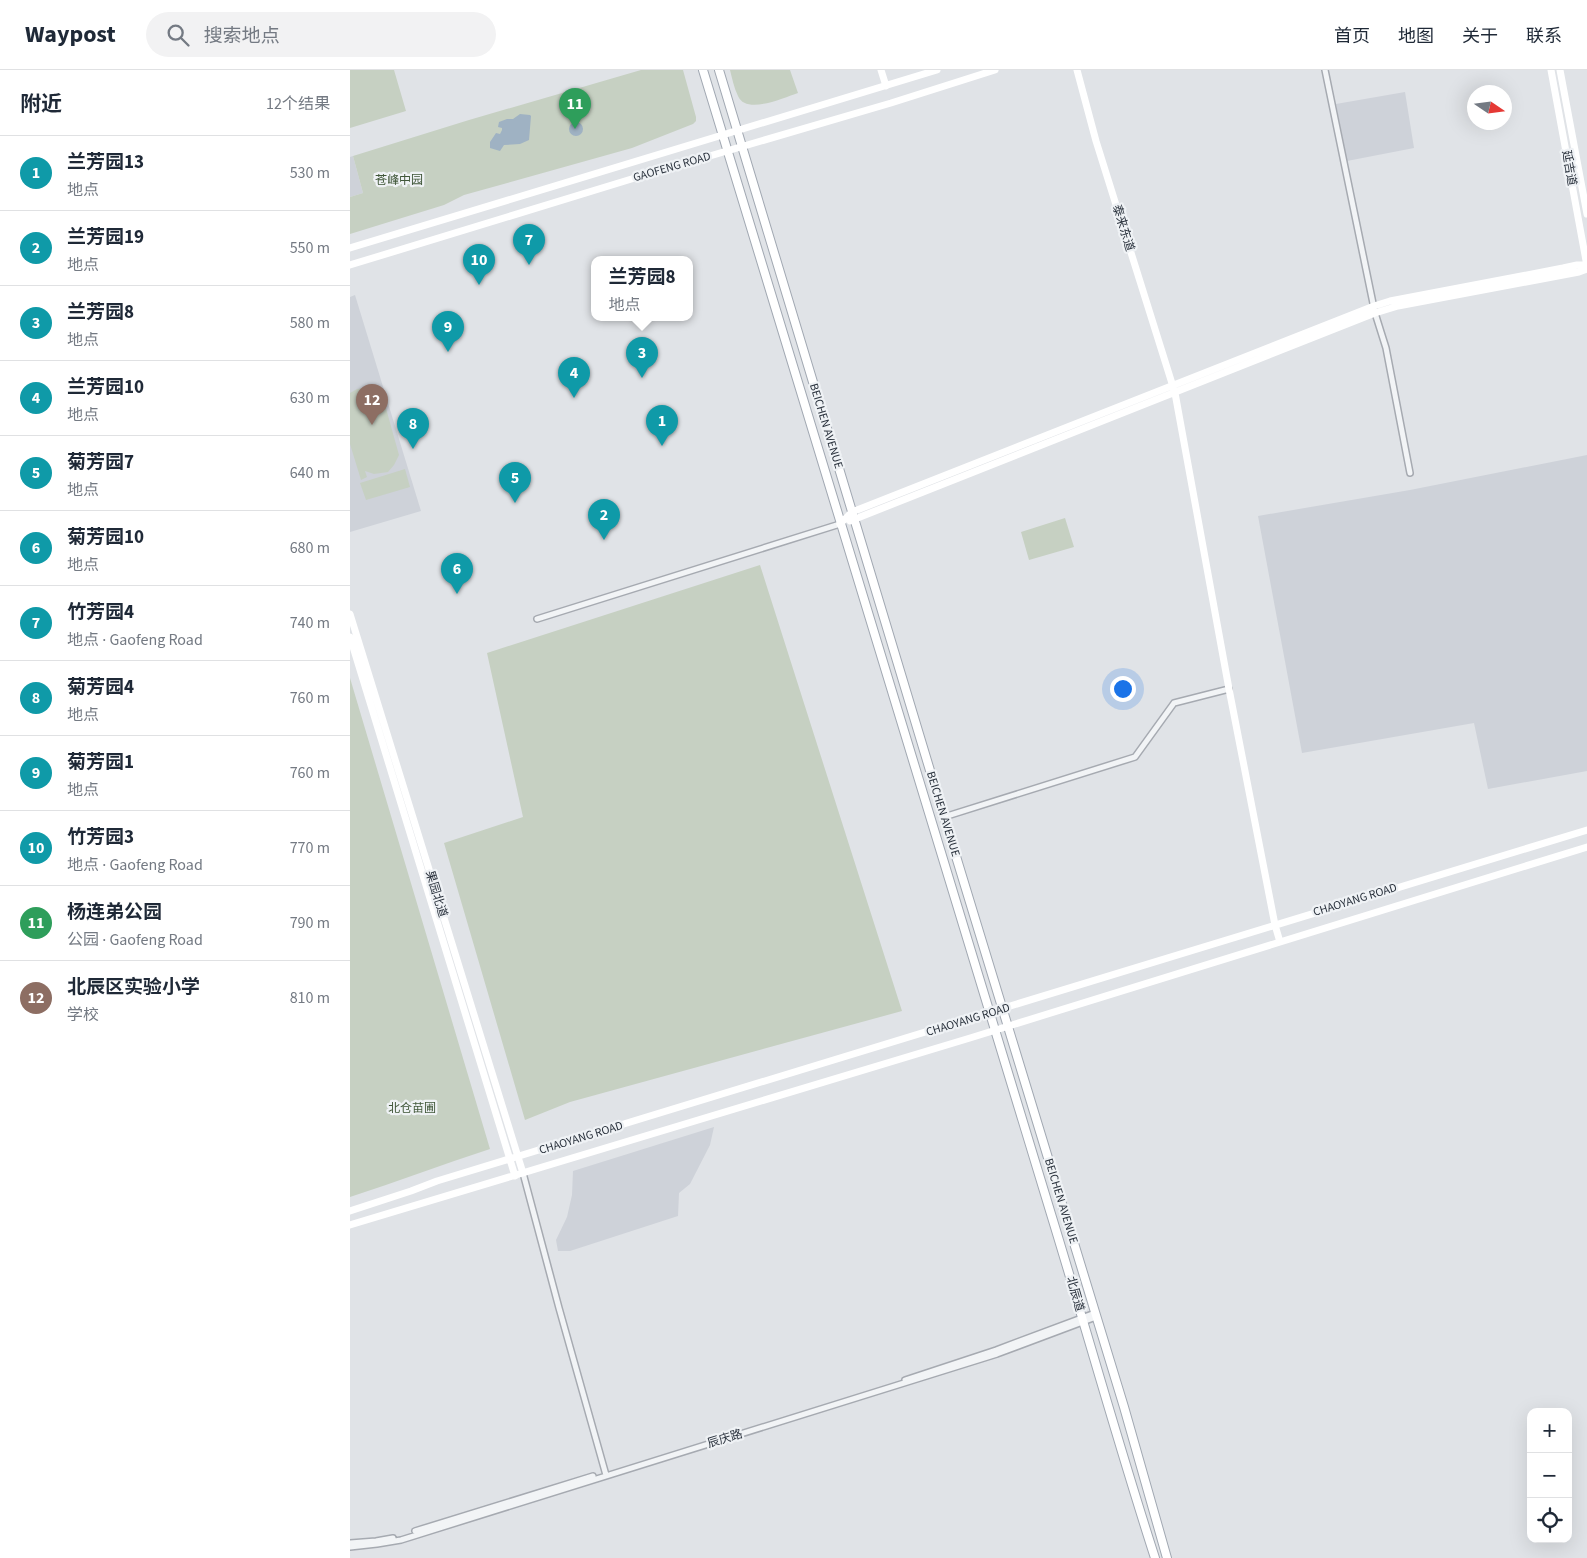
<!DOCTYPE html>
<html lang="zh">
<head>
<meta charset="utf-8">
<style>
  :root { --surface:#fff; --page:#f2f2f3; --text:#1f2937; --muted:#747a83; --line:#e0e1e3; --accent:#b45309 }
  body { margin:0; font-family:"Source Sans 3","Noto Sans SC",sans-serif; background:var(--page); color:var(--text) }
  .controls { position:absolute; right:15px; bottom:15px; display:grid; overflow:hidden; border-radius:10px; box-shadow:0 5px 20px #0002 }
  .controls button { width:45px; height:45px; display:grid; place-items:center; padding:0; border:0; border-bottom:1px solid var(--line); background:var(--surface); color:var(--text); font:25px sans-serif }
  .compass { position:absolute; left:1117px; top:15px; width:45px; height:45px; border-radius:50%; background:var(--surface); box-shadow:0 5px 20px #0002; rotate:103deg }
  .you { position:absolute; left:772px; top:618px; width:18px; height:18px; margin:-12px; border:4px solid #fff; border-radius:50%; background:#1a73e8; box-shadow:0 0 0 8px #1a73e833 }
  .badge { display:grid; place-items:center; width:32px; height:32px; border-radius:50%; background:var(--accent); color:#fff; font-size:16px; font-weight:700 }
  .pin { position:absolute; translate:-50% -41px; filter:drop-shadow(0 1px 2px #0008) }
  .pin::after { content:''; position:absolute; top:26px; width:18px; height:15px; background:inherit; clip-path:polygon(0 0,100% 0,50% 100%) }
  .popup { position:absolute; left:241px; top:186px; width:102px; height:65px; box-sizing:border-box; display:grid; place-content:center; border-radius:10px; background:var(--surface); filter:drop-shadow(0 1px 4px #0005); font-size:16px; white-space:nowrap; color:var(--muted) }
  .popup b { font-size:19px; color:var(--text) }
  .popup::after { content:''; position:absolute; left:50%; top:100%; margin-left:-10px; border:10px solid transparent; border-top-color:var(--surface) }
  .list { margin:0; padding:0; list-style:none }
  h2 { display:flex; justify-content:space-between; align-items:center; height:65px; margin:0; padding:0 20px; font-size:21px }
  h2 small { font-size:16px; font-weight:400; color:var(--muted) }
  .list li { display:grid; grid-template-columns:32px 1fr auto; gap:15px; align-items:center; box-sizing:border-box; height:75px; padding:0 20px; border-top:1px solid var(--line) }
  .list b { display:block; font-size:19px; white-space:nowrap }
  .list p { margin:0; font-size:16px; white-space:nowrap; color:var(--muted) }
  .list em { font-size:16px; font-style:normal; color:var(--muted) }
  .icon { flex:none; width:28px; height:28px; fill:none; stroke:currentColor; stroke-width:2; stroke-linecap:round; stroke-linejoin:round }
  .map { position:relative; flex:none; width:1237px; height:1488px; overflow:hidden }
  header { display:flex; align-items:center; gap:30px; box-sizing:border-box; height:70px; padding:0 25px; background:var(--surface); border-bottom:1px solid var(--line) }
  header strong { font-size:24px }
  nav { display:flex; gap:28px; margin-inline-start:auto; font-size:18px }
  .search { width:350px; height:45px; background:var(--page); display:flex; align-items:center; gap:12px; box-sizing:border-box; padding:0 18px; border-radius:28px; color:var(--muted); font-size:19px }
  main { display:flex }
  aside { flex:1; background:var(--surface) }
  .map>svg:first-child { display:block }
</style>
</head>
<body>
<header>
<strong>Waypost</strong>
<div class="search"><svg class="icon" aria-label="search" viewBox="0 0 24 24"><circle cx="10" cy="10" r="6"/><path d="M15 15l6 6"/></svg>搜索地点</div>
<nav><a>首页</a><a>地图</a><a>关于</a><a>联系</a></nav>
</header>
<main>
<aside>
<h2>附近<small>12个结果</small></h2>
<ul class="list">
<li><span class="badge" style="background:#0f9aa8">1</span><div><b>兰芳园13</b><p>地点</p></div><em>530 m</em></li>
<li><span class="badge" style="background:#0f9aa8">2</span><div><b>兰芳园19</b><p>地点</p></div><em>550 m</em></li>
<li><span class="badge" style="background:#0f9aa8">3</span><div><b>兰芳园8</b><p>地点</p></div><em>580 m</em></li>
<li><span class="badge" style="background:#0f9aa8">4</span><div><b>兰芳园10</b><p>地点</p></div><em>630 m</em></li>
<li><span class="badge" style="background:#0f9aa8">5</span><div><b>菊芳园7</b><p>地点</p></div><em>640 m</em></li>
<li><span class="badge" style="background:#0f9aa8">6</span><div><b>菊芳园10</b><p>地点</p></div><em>680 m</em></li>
<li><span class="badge" style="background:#0f9aa8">7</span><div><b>竹芳园4</b><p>地点 · Gaofeng Road</p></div><em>740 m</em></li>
<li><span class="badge" style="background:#0f9aa8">8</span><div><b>菊芳园4</b><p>地点</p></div><em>760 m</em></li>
<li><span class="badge" style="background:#0f9aa8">9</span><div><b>菊芳园1</b><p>地点</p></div><em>760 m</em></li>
<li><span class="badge" style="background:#0f9aa8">10</span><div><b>竹芳园3</b><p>地点 · Gaofeng Road</p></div><em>770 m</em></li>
<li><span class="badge" style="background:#2e9e5b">11</span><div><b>杨连弟公园</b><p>公园 · Gaofeng Road</p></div><em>790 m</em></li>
<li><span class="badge" style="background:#8d6e63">12</span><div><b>北辰区实验小学</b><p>学校</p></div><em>810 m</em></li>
</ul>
</aside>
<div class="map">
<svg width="1237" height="1488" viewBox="0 0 1237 1488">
  <rect width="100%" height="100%" fill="#e0e3e7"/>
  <path fill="#ced2d9" d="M1055,22L1064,78L997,91L986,34Z
    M3,86L13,123L0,127V87Z
    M5,225L71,441L0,462V227Z
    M1237,385V701L1138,719L1124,653L952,683L908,446L1060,420Z
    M364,1057L360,1075L340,1114L329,1123L328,1146L220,1181H208L206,1170L217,1147L222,1125L223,1101Z"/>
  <path fill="#c6d0c2" d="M0,0H44L56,41L0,58Z
    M291,0H333L346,47V51L343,54L282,78L114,125L94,135L0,164V127L13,123L3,86L119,50Z
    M380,0H440L448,23C433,28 396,45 388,26C384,18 382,8 380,0Z
    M14,318L25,320L32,324L49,385L44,395L38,402L24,404L15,401L17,407L11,410L0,374V323L7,319Z
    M55,399L60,417L16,430L10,413Z
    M715,448L724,477L679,490L671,462Z
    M410,495L552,941L220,1032L175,1050L94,773L173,747L137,583Z
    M0,608L140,1079C93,1094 47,1112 0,1127Z"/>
  <path fill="#9fb2c3" d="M170,44L180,45L181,46L179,70L170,74L154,75L150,81L140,78V72L146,63L150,64L152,60V58L148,57L149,52L157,49H163Z
    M219 59a7 7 0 1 1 14 0a7 7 0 1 1-14 0Z"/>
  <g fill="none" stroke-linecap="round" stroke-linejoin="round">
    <g stroke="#a6aab1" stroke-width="8">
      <path id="street" d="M975,0L1025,243L1036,278L1060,403
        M187,549L490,454
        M594,747L785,687L824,633L879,619
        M173,1103L209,1238L256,1405
        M555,1310L646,1280L745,1243
        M65,1461L243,1406
        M0,1473L26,1471L43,1468
        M0,1477L27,1474L51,1470L647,1284L746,1247"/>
    </g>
    <g stroke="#a1a8b2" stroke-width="10">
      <path id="primary" d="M353,0C469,381 583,763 701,1144C736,1258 768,1374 805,1488
        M369,0L594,747L774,1337L817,1488"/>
    </g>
    <use href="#street" stroke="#f2f4f6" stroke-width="5"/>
    <path stroke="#fff" stroke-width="7" d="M531,0L536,16
      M727,0L746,71L825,323L879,619L925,855L930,872
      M1201,0L1237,196
      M1210,0L1237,144
      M0,178L587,0
      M0,195L288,107L541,33L645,0
      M500,451L1025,243L1048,236L1229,202L1237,199
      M490,454L502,442L1024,236L1040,231L1213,198L1227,195H1237
      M0,544L173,1103
      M0,567L165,1106
      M0,1141L61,1121L87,1111L1237,760
      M0,1155L620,968L1237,777"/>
    <use href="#primary" stroke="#fff" stroke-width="8"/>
  </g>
  <g text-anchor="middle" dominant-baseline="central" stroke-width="4.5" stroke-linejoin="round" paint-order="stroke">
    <g font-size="12" fill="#2a323d" stroke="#eff2f5">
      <text transform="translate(322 97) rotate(-16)">GAOFENG ROAD</text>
      <text transform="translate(1219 98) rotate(80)">延吉道</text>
      <text transform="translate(773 158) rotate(73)">泰来东道</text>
      <text transform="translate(476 356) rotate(73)">BEICHEN AVENUE</text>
      <text transform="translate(593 744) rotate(73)">BEICHEN AVENUE</text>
      <text transform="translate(86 824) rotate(73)">果园北道</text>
      <text transform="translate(1005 830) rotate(-17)">CHAOYANG ROAD</text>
      <text transform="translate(618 950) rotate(-17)">CHAOYANG ROAD</text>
      <text transform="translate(231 1068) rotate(-17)">CHAOYANG ROAD</text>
      <text transform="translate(711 1131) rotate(73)">BEICHEN AVENUE</text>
      <text transform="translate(725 1224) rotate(74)">北辰道</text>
      <text transform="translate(375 1369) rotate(-17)">辰庆路</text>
    </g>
    <g font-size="12" fill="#405739" stroke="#eff2f5">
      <text x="49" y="110">苍峰中园</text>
      <text x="62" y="1038">北仓苗圃</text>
    </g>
  </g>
</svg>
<div class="controls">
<button>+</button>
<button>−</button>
<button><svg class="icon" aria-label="locate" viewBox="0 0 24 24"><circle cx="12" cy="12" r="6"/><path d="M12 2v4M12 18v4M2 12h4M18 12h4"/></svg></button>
</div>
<svg class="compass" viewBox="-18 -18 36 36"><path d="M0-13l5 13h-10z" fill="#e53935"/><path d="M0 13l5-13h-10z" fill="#747a83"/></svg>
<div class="you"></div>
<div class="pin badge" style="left:312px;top:376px;background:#0f9aa8">1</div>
<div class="pin badge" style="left:254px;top:470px;background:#0f9aa8">2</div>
<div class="pin badge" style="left:292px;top:308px;background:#0f9aa8">3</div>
<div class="popup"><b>兰芳园8</b>地点</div>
<div class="pin badge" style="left:224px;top:328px;background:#0f9aa8">4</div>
<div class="pin badge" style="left:165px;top:433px;background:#0f9aa8">5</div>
<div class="pin badge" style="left:107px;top:524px;background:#0f9aa8">6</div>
<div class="pin badge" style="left:179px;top:195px;background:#0f9aa8">7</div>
<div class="pin badge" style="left:63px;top:379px;background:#0f9aa8">8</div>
<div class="pin badge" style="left:98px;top:282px;background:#0f9aa8">9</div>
<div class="pin badge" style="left:129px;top:215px;background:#0f9aa8">10</div>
<div class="pin badge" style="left:225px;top:59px;background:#2e9e5b">11</div>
<div class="pin badge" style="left:22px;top:355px;background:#8d6e63">12</div>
</div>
</main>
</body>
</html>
